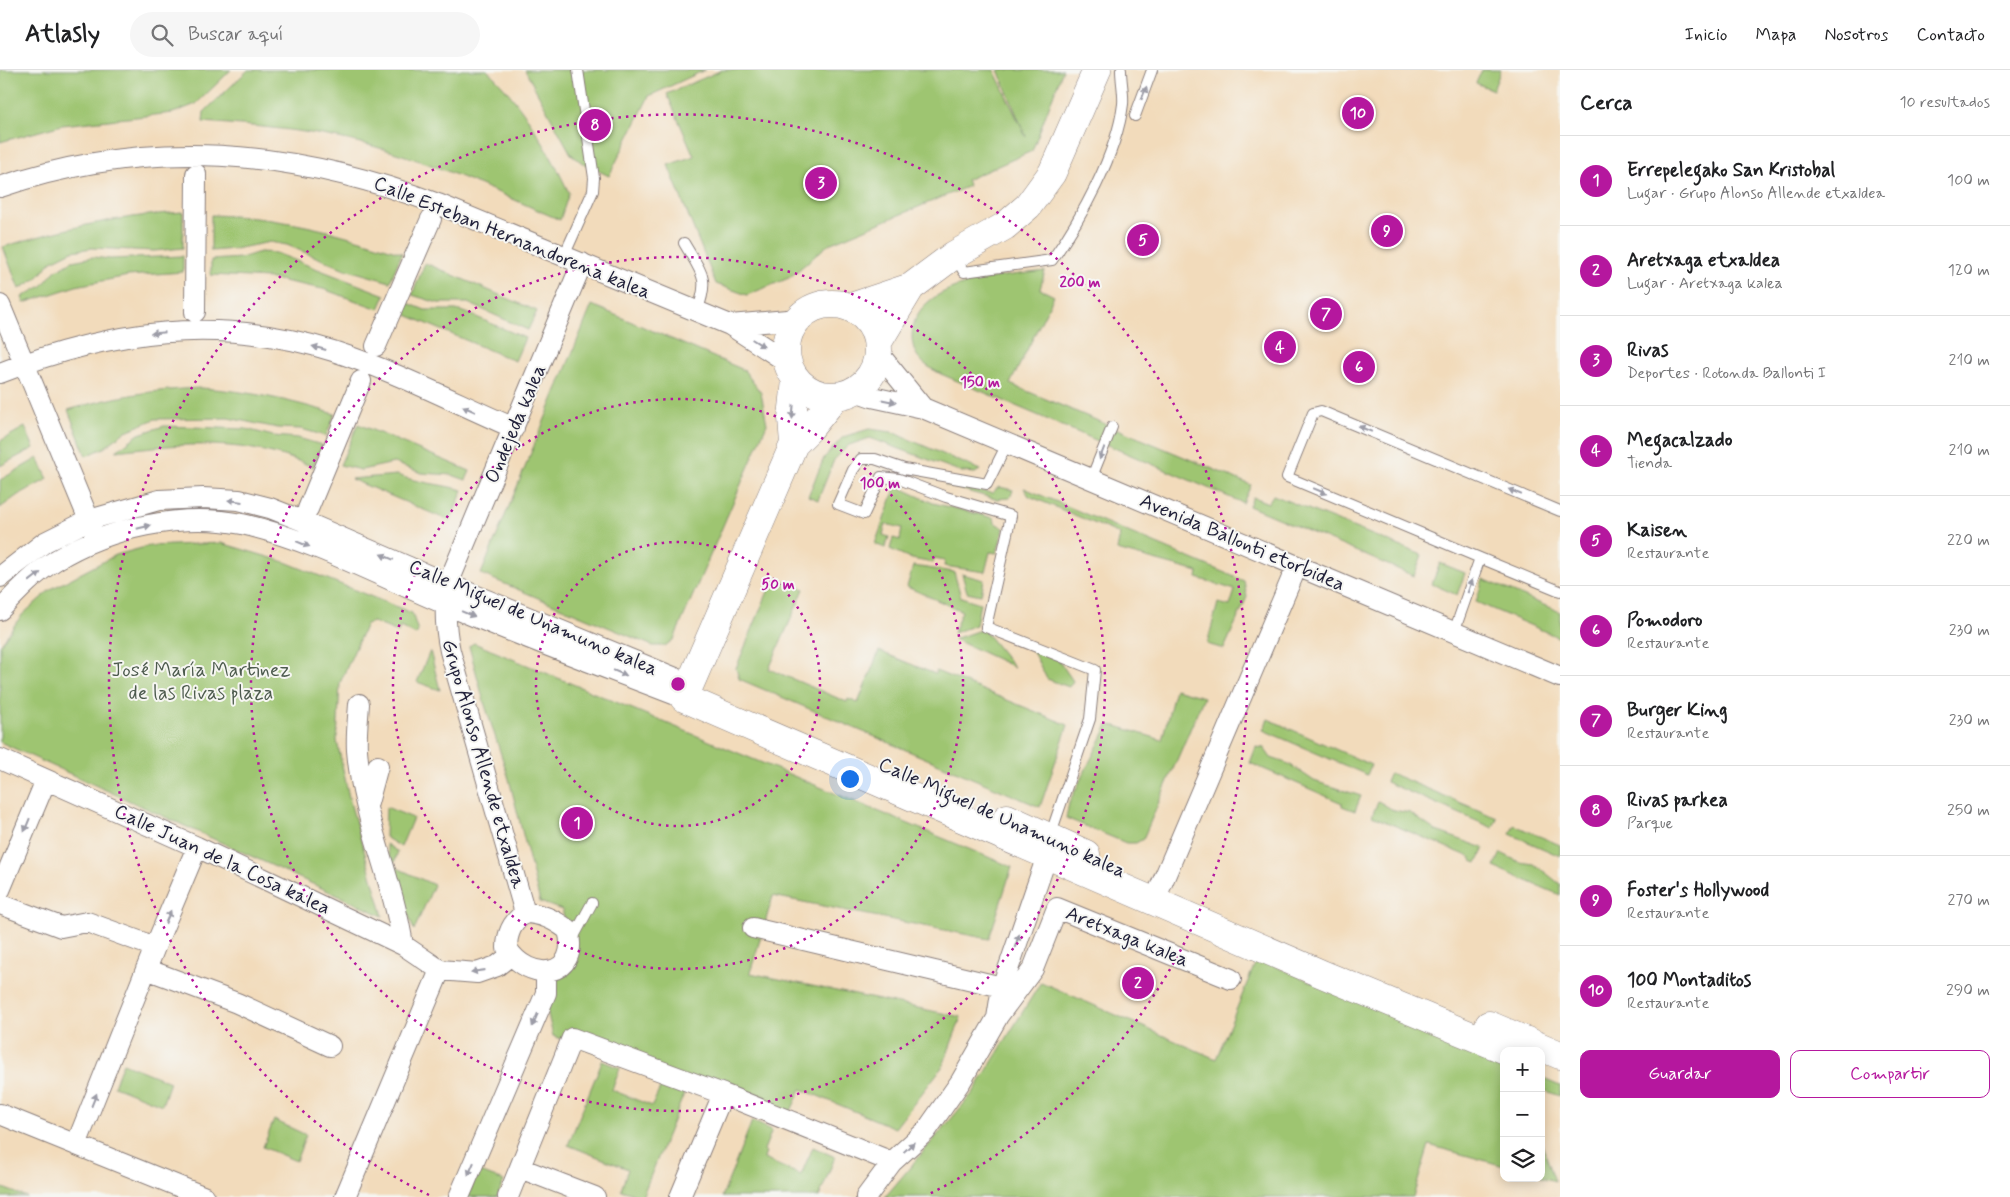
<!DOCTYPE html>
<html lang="es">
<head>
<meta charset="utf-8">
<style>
  :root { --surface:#fff; --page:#f6f6f6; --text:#202124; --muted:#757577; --line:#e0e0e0; --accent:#b5179e }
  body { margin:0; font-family:Mynerve,sans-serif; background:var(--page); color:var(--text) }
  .controls { position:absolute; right:15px; bottom:15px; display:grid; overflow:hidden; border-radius:10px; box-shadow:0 2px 12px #0003 }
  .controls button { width:45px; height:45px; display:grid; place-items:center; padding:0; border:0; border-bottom:1px solid var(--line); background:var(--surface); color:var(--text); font:25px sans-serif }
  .you { position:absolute; left:849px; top:708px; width:18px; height:18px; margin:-12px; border:4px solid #fff; border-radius:50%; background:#1a73e8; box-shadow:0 0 0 8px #1a73e833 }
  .badge { display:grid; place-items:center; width:32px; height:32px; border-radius:50%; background:var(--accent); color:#fff; font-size:16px; font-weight:700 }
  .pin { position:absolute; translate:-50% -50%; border:2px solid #fff; box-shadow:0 1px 5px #0006 }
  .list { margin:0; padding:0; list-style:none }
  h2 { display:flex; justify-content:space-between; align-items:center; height:65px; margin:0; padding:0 20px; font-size:21px }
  h2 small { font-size:16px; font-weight:400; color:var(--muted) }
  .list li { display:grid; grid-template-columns:32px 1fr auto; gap:15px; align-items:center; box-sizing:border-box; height:90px; padding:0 20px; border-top:1px solid var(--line) }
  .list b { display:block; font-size:19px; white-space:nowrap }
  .list p { margin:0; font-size:16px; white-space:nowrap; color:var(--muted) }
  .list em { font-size:16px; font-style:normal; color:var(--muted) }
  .actions { display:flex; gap:10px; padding:15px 20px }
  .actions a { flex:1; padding:11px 0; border:1px solid var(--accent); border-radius:10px; text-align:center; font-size:18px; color:var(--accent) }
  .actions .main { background:var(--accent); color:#fff }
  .icon { flex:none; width:28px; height:28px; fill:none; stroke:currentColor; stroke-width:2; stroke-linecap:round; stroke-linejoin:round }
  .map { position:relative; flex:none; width:1560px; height:1127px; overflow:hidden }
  header { display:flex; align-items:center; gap:30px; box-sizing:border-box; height:70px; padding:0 25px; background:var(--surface); border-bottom:1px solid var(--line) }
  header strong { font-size:24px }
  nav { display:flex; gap:28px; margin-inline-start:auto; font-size:18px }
  .search { width:350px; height:45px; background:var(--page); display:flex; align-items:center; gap:12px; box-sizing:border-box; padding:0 18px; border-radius:28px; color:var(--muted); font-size:19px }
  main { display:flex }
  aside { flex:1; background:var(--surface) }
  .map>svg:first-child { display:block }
</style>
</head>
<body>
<header>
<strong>Atlasly</strong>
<div class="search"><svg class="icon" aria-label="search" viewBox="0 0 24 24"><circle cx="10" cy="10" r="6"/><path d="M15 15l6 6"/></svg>Buscar aquí</div>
<nav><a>Inicio</a><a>Mapa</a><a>Nosotros</a><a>Contacto</a></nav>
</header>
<main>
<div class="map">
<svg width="1560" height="1127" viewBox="0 0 1560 1127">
  <rect width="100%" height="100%" fill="#f6f6f2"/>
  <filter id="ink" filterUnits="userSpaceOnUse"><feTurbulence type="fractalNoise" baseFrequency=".02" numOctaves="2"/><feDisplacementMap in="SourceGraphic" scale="10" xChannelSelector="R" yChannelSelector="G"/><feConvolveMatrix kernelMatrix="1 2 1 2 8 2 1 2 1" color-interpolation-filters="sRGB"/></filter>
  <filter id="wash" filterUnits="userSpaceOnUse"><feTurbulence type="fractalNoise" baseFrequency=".0096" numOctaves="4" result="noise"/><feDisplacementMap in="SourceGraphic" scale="20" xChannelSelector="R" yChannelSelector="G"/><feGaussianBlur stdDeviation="1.12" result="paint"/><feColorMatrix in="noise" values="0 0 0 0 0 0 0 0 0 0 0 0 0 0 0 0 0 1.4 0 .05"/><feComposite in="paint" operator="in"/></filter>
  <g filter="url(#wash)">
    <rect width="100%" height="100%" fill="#f2dbbb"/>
    <path fill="#9ec571" stroke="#607456" d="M0,0H231L196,34L173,43L62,55L0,72Z
      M248,0H487C521,31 550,82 569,123L560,150C496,122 430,90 361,73C309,60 256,56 203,52L204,42Z
      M525,0H705L649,26L609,106L581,92L571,84Z
      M722,0H994L1026,67L998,0H1063L1032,81L966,110L969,116L829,174L789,208L747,225L716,214L668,95L694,86L667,24Z
      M1482,0H1501L1493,20L1476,13Z
      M183,142V178L154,181L92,178L72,181L52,191L36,209L19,219L3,177C64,158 119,146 183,142Z
      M211,145C282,147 335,161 402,183L390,212L345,199L287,175L270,172L235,179L211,181Z
      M260,182L276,183L385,225L379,239L323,219L268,208L211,205V190L241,188Z
      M183,186V202L128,206L76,216L24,233L22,227L42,216L55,201L72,191L93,187L110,189Z
      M425,193L537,241L528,260L468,233H438L412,225Z
      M1045,201L1040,219L1054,226L1010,314L1251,415L1243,433L941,304C924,295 913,288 912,267C912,209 1004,207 1045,201Z
      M408,233L425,240H456L467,243L525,268L515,291L404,244Z
      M592,235L744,300L761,323L767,354L674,569L665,576H653L481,504Z
      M201,318C249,321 289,330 335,344L326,366L301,359L278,358L228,348L155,349L126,361L104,378L86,386L68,340C116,326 151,320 201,318Z
      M358,354L470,401L466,410L452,405L422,403L394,393L361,400L340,395Z
      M164,356L246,359L273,366L298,368L322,375L313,397C249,368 183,373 116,381L139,364Z
      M25,357L34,378L0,396V371Z
      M869,359L892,362L980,400L975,403L962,402L870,368L849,375L834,390L818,430L808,426L824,388L843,367Z
      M38,388L48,409L18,425L0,438V410Z
      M397,405C419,413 440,414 463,420L450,451L351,409Z
      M945,415L992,423L999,417L1013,420L1010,428L995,429Z
      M896,416L933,433L994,448L995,453L1004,458L997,483L990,482L985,502L944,496L945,490L934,488L933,493L912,489L890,479L893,468L900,470L902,458L886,454L883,465L889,467L885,478L875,474Z
      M1024,418L1244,511L1247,527L1224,579L1207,574L1218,533L1230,536L1235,520L1197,508L1198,502L1117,480L1120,464L1029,426Z
      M1273,425L1422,485L1414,506L1249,436L1253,427L1268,433Z
      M221,473L285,492L412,543L418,561L416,565L400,557L398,562L373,552L366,554L340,613L337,671L350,732L383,846L0,672V575L22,545L51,519L116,485L149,476Z
      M1440,493L1465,503L1457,525L1432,514Z
      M913,496L954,502L961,527L980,533L976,555L953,563L962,541L907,517Z
      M962,504L984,510L981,525L967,522Z
      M774,507L804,519L769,599L847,632L848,629L858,633L879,581L935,604L936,601L1068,655L1040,737L739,609L736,598Z
      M1483,509L1560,542V568L1476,532Z
      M983,559L1014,597L954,569Z
      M474,573L1012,797L989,869L773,826L750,903L961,947L943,996L895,1058L801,1019L786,1052L553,966L538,901L563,895L571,871L562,840L540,832L509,709L484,632L469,576Z
      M1032,580L1058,589L1073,611L1069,617L1047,609Z
      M430,581L440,620L417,612Z
      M1175,619L1204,627L1143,769L1136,773H1126L1066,748L1069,733L1108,655L1116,656L1162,670Z
      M1268,649L1371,695L1367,705L1263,660Z
      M1256,677L1264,678L1271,688L1289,694L1314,711L1361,726L1355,741L1342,736V733L1250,693Z
      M1390,703L1497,748L1493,758L1386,712Z
      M1378,731L1393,740L1410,743L1436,761L1484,778L1477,793L1472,791L1470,787L1372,746Z
      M386,737L413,748L401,777L385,767Z
      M1514,755L1560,775V786L1510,764Z
      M386,774L398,782L393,796L434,815L414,860L398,818Z
      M1501,783L1519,792L1534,794L1560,814V825L1494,797Z
      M1257,889L1504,992V1096L1429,1075L1413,1127H885L973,1023L1041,912L1216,989Z
      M602,991L620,998L612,1020L652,1036L662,1014L684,1024L642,1127L621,1120L628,1099L568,1075Z
      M123,993L170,1012L162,1035L114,1016Z
      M1541,1008L1560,1016V1026L1541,1019Z
      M274,1050L306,1065L296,1091L263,1077Z
      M752,1051L772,1060L764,1080L766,1082L764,1089L801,1105L813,1077L835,1087L819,1127H722Z
      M1541,1072L1555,1111L1541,1107Z
      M478,1101L504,1111L497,1127H468Z
      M0,1117L27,1127H0Z"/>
  </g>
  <g filter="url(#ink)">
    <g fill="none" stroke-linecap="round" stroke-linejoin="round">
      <g stroke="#8a7e7b" stroke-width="12">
        <path id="lane" d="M1135,46L1152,0
          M684,173C702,204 710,207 697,242
          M564,186L593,121L594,108L578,0
          M955,187L964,202L1052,190C1081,149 1117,84 1123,34C1124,24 1121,11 1121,0
          M1007,374L987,414L904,399L875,389H861L853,400L838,434L864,444L881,407L899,409L946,427L1011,446L986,557L1095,600L1090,649L1050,766
          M1091,409L1112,357
          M1480,488L1287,407L1313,343L1321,341L1560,441
          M1454,562L1480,488L1560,521
          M572,870L592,833"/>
      </g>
      <g stroke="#8a7e7b" stroke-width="22">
        <path id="street" d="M0,117C149,66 292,79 438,134L730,255L787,292
          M0,235L94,462
          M195,242L196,104
          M730,255L798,249
          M376,276L431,149
          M879,284L923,338
          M0,303C110,260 218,245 333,281C395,301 454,332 514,358
          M855,321L872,327L923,338L1560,607
          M308,439L361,311
          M0,507L45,472L89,450L159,430L203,428L239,430L270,438L303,451L448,514L690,614
          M0,540C17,522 35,503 56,490C108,458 181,442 242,454C310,469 381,507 445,534C524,568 604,597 684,628
          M359,634C358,649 356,665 357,680C362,747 393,809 403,875
          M0,689L197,777L403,875L440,900L477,903L497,896L511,885
          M368,733L378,696
          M0,820L46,710
          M1154,832L1297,496
          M0,834L61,857L87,852L155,877
          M525,843L450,581C445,558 444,538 448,514L582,193
          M525,843C541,843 555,850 568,860C581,908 529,914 507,878C507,863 512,852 525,843Z
          M753,858L1002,917
          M146,899L237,933L330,976
          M998,946L1033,899L1057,838L1231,909
          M0,1044L205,1127
          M76,1075L155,877L197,777
          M520,1098L595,1127
          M345,1127L440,900
          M459,1127L546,923V903
          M508,1127L572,968L723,1024L892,1092
          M680,1127L723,1024
          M866,1127L892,1092L926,1061L961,1011L997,948L1002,917L1047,786"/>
      </g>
      <g stroke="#8a7e7b" stroke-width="29">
        <path id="secondary" d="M786 280a46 46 0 1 1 92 0a46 46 0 1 1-92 0Z
          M851,237L911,217L954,185L1005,156L1028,136L1052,103L1097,0
          M878,272L911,217
          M836,326L810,358L794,374L684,628L1322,904L1508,981
          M794,374L792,348L796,310
          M1007,748L1086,784
          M1489,955L1560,985"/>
      </g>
      <use href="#lane" stroke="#fff" stroke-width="10"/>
      <use href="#street" stroke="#fff" stroke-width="20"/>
      <use href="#secondary" stroke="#fff" stroke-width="28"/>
    </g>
    <defs><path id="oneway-solid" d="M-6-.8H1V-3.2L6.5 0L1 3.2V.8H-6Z" transform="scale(1.25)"/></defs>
    <g fill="#9c9ca7">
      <use href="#oneway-solid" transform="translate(1144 23) rotate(-69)"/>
      <use href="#oneway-solid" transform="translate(158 263) rotate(175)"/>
      <use href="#oneway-solid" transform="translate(758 273) rotate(32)"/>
      <use href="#oneway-solid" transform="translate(319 278) rotate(-165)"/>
      <use href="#oneway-solid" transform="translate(889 331) rotate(12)"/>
      <use href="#oneway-solid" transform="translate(469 339) rotate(-156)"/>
      <use href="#oneway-solid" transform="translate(793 342) rotate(95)"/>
      <use href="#oneway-solid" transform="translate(1365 359) rotate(-157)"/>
      <use href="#oneway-solid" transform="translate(1102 383) rotate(111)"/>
      <use href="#oneway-solid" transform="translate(1320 421) rotate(23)"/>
      <use href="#oneway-solid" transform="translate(1515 422) rotate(-157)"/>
      <use href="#oneway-solid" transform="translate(235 431) rotate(-173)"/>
      <use href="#oneway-solid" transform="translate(144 457) rotate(-14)"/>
      <use href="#oneway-solid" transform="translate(303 474) rotate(22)"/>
      <use href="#oneway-solid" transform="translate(387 487) rotate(-157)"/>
      <use href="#oneway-solid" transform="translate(35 507) rotate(-38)"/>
      <use href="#oneway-solid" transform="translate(1470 516) rotate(-71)"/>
      <use href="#oneway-solid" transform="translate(468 544) rotate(22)"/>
      <use href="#oneway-solid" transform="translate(620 603) rotate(22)"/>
      <use href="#oneway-solid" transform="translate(27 755) rotate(112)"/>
      <use href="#oneway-solid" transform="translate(168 847) rotate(-67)"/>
      <use href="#oneway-solid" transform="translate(1017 871) rotate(-71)"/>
      <use href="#oneway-solid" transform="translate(478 901) rotate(172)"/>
      <use href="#oneway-solid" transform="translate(535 950) rotate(113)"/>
      <use href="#oneway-solid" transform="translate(94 1030) rotate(-68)"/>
      <use href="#oneway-solid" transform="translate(909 1077) rotate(-43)"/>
      <use href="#oneway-solid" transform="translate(471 1099) rotate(113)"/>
    </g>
  </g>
  <g fill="none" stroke="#b5179e" stroke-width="2.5" stroke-dasharray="2.5 5">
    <circle cx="678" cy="614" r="142"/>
    <circle cx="678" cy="614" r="285"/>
    <circle cx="678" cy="614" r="427"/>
    <path d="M429 1125A569 569 0 1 1 927 1125"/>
  </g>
  <g text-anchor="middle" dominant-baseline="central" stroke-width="4" stroke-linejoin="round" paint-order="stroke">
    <g font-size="20" fill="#22223b" stroke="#f6f6f2">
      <text transform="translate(512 168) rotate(22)">Calle Esteban Hernandorena kalea</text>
      <text transform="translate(516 354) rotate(-67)">Ondejeda kalea</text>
      <text transform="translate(1242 473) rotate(23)">Avenida Ballonti etorbidea</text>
      <text transform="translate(533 548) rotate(23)">Calle Miguel de Unamuno kalea</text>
      <text transform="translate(483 694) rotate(74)">Grupo Alonso Allende etxaldea</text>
      <text transform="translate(1002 748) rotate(24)">Calle Miguel de Unamuno kalea</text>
      <text transform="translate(222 790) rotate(25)">Calle Juan de la Cosa kalea</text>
      <text transform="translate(1127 867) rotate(22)">Aretxaga kalea</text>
    </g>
    <g font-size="20" fill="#4d5b4e" stroke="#f6f6f2">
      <text x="201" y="600">José María Martinez<tspan x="201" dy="23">de las Rivas plaza</tspan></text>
    </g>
  </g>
  <circle cx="678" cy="614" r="8" fill="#b5179e" stroke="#f6f6f2" stroke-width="2.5"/>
  <g font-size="15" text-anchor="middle" font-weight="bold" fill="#b5179e" stroke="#f6f6f2" stroke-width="4" stroke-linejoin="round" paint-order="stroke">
    <text x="1080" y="217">200 m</text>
    <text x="980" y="317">150 m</text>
    <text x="880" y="418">100 m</text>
    <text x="778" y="519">50 m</text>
  </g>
</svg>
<div class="controls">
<button>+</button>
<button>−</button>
<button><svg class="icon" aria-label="layers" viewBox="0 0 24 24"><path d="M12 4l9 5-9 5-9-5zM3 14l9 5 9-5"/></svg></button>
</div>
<div class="you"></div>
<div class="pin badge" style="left:577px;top:753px">1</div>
<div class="pin badge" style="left:1138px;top:913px">2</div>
<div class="pin badge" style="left:821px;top:113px">3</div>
<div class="pin badge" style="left:1280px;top:277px">4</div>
<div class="pin badge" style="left:1143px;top:170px">5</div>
<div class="pin badge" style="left:1359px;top:297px">6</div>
<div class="pin badge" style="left:1326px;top:244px">7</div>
<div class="pin badge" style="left:595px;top:55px">8</div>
<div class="pin badge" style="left:1387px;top:161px">9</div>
<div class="pin badge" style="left:1358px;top:43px">10</div>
</div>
<aside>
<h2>Cerca<small>10 resultados</small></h2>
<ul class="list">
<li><span class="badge">1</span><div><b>Errepelegako San Kristobal</b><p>Lugar · Grupo Alonso Allende etxaldea</p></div><em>100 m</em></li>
<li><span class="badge">2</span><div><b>Aretxaga etxaldea</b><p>Lugar · Aretxaga kalea</p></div><em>120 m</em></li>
<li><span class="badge">3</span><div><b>Rivas</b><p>Deportes · Rotonda Ballonti I</p></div><em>210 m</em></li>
<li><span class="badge">4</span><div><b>Megacalzado</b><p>Tienda</p></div><em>210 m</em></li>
<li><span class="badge">5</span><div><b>Kaisen</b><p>Restaurante</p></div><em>220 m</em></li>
<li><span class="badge">6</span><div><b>Pomodoro</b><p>Restaurante</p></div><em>230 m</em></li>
<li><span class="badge">7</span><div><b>Burger King</b><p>Restaurante</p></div><em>230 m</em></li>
<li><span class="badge">8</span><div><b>Rivas parkea</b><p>Parque</p></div><em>250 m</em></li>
<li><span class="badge">9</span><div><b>Foster's Hollywood</b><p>Restaurante</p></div><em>270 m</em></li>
<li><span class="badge">10</span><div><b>100 Montaditos</b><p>Restaurante</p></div><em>290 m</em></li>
</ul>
<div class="actions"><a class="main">Guardar</a><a>Compartir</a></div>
</aside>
</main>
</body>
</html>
